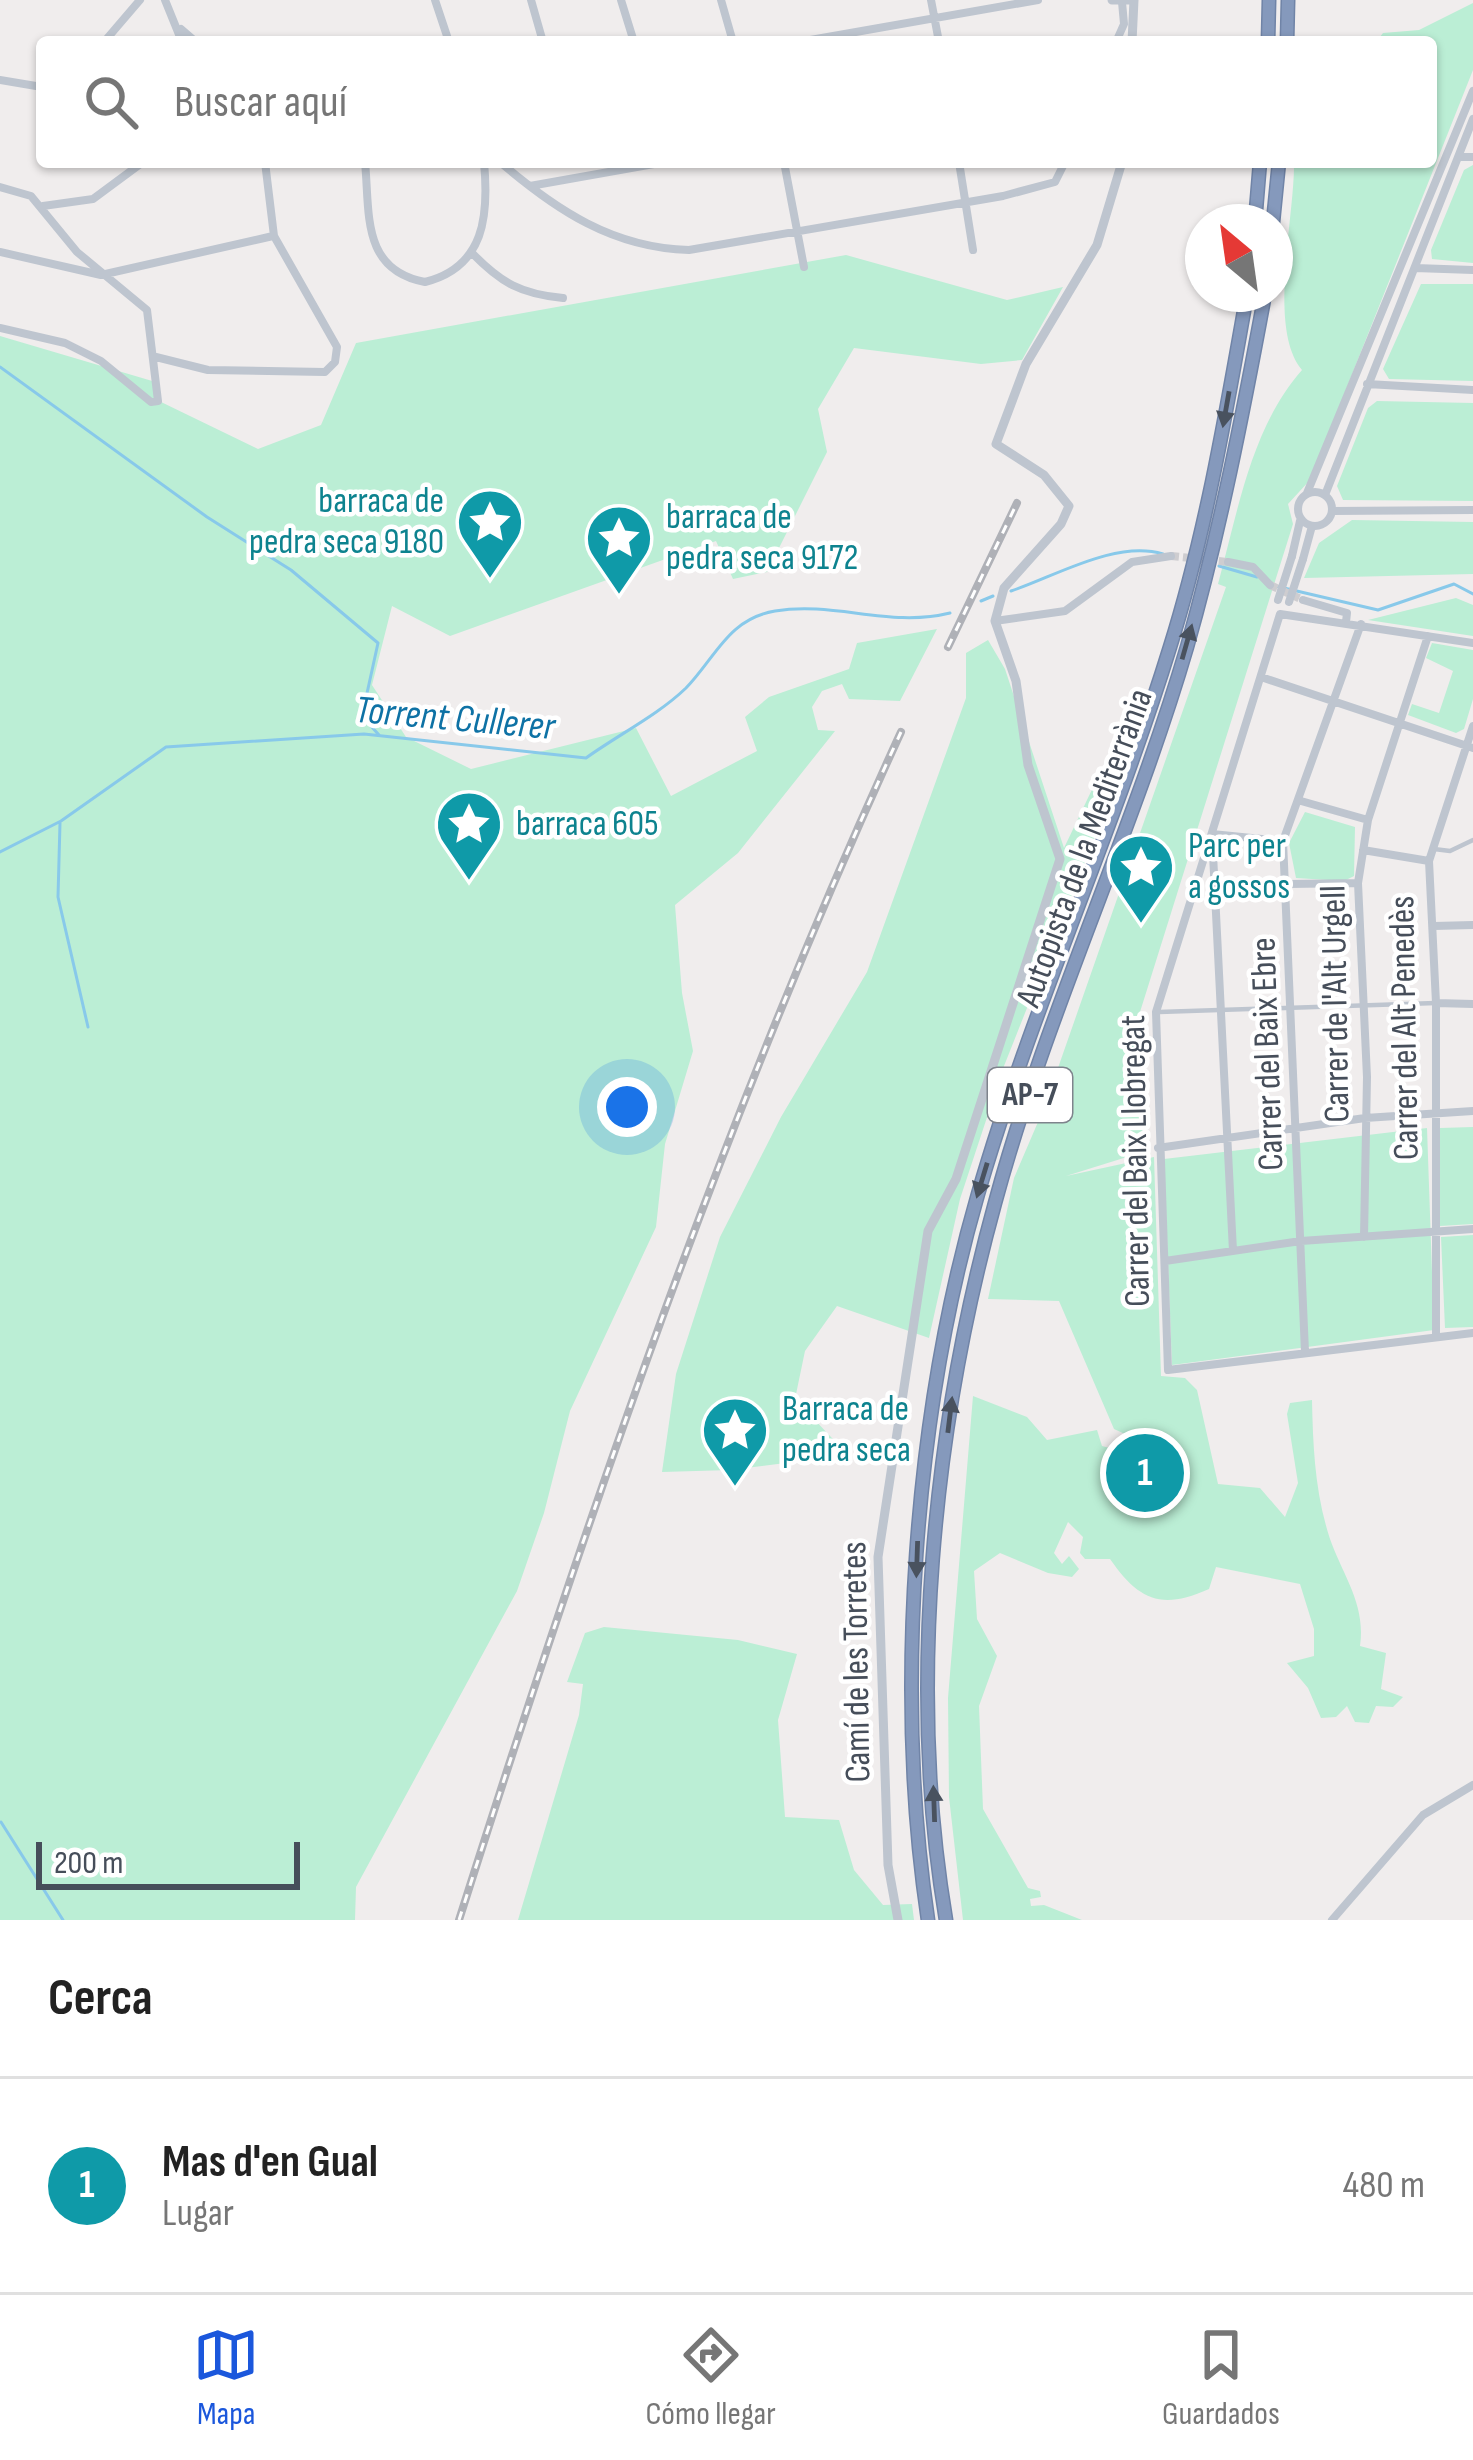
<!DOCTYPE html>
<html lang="es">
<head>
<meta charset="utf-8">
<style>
  :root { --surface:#fff; --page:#f6f6f6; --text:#222; --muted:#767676; --line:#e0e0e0; --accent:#1b57dc }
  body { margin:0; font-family:"Sofia Sans Condensed",sans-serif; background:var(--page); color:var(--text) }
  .compass { position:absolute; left:1185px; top:204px; width:108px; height:108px; border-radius:50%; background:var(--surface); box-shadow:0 3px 9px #0004; rotate:331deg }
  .scale { position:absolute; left:36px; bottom:30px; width:264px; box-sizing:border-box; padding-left:12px; border:6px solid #464e5a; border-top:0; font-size:33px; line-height:42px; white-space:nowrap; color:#464e5a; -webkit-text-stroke:9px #fff; paint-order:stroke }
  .you { position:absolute; left:627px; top:1107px; width:42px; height:42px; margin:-30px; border:9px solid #fff; border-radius:50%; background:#1a73e8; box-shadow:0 0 0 18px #1a73e833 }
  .badge { display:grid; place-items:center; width:78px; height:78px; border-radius:50%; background:var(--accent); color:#fff; font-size:39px; font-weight:700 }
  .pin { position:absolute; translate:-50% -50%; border:6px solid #fff; box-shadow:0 3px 12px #0006 }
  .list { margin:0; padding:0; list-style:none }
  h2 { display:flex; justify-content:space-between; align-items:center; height:156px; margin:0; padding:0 48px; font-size:51px }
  h2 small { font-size:39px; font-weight:400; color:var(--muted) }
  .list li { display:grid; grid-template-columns:78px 1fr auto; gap:36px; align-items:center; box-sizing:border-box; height:216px; padding:0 48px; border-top:3px solid var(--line) }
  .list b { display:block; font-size:45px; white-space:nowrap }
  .list p { margin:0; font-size:39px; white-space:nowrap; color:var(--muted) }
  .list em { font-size:39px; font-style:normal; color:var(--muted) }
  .icon { flex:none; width:66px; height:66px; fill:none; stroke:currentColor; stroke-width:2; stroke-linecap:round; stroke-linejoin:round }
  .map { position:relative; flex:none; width:1473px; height:1920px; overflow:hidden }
  .search { position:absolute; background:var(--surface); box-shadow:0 3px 9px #0004; left:36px; right:36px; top:36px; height:132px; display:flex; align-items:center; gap:30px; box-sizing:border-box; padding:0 42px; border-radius:12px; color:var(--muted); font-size:45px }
  .sheet { height:372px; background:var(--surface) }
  nav { display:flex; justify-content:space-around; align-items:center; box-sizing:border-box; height:168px; border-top:3px solid var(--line); background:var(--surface); font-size:33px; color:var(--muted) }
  nav a { display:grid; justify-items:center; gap:6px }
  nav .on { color:var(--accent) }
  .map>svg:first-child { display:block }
</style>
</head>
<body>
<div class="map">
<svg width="1473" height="1920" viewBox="0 0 1473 1920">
  <rect width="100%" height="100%" fill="#f0eded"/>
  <path fill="#bbeed5" d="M1473,3V70L1310,480L1288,504L1293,524L1140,1012L1143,1152L1066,1176L1154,1157L1161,1376L1185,1378L1197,1390L1218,1484L1260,1488L1285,1517L1298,1483L1287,1414L1290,1403L1312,1400C1313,1448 1315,1493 1330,1539C1343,1576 1366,1604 1360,1646L1386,1653L1381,1689L1403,1697L1393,1707L1376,1706L1369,1723L1355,1722L1347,1706L1336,1717L1321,1718L1308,1688L1287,1663L1314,1656V1629L1300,1584L1216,1567L1209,1589C1160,1611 1138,1599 1110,1559H1085L1080,1553L1083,1537L1068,1522L1054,1553L1062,1564L1069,1556L1079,1569L1072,1577L1048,1573L1000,1553L974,1571L977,1619L997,1656L979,1706L983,1809L1028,1888L1040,1891L1041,1897L1030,1899L1031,1906L1044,1905L1082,1920H963L949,1797L948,1698L973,1396L1027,1417L1047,1440L1097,1430L1102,1446L1121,1451V1463L1149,1445L1114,1429L1059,1301L988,1299L1014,1178L1044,1108L1226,587L1218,584C1238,511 1251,428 1302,370C1267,329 1295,216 1294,162H1431V42H1376L1383,33L1419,30Z
    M1473,165V263L1432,259L1431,250L1464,170Z
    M846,255L1007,300L1063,287L1022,360L981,364L854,348L818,409L827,452L767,572L733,579L716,541L450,636L392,606L372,685L406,737L471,769L636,728L671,796L757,751L745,717L769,697L849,669L857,643L937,629L900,701L849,699L842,684L822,691L812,707L818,730L835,731L738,853L675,905L682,993L693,1051L665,1144L656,1227L570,1411L544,1513L517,1591L356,1887L355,1920H0V336L159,383V401L258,449L321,425L356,343Z
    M1421,284H1473V381L1389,379L1383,369Z
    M1377,401L1473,403V501L1343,500L1337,486L1368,408Z
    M1352,520L1473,522V574L1304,578L1319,543Z
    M1456,598L1473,605V636L1368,620Z
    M988,640L1005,669L1064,848L1098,777L1117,781L1004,1066L960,1199L929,1338L837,1306L805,1351L795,1399L848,1455L730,1470L662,1472L676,1374L720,1237L781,1117L867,972L966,698V653Z
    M1432,643L1473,650V699L1464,729L1456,733L1408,715L1412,704L1439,713L1453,671L1426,658Z
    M1305,812L1355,827L1354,876L1344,881L1296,878L1289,843Z
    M1473,1127V1224L1440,1226V1128Z
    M1427,1128L1434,1330L1172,1365L1164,1159Z
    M1473,1235V1327L1445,1328L1441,1237Z
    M604,1627L738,1640L797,1654L778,1720L785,1817L839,1820L854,1870L883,1905L912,1904L914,1920H518L579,1715L583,1684L567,1682L585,1633Z"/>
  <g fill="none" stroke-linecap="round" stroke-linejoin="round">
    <path stroke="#88c9ea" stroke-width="3" d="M0,367L207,517L291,570L378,643L362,716L379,735
      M1219,566L1257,577
      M1271,585L1378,610L1454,584L1473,594
      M1011,591C1056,576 1115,540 1163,554
      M981,601L993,596
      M60,823L58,897L88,1027
      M0,852L61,821L166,747L364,734L586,758C618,735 658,715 686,688C716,657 728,619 775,611C835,601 889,628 950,613
      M1,1822L63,1920"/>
    <path stroke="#cecdd0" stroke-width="8" stroke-dasharray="8 4" stroke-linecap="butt" d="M1171,556L1228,562
      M1270,585L1303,600"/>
    <g stroke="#7084a7" stroke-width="15">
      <path id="motorway" d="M1268,42L1269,0
        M1287,42L1288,0
        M1255,222L1260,162
        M1273,222L1279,162
        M928,1920C894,1692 914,1415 978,1194C1032,1008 1113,832 1170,647C1206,532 1226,413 1247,294
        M946,1920C907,1689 933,1428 995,1203C1046,1014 1132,835 1187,647C1220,531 1243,413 1265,294"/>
    </g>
    <path stroke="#bec5cf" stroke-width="4.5" d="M1434,849L1450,851L1473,840
      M1159,1012L1436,1003"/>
    <path stroke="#bec5cf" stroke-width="8" d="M165,0L182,42
      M435,0L449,42
      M531,0L543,42
      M621,0L634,42
      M721,0L733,42
      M931,0L939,42
      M181,29L196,42
      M104,42L140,0
      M799,42L1038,0
      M1116,42L1124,24L1122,2
      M0,80L42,87
      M1460,157H1473
      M365,162C370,213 361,270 425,282C485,267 489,215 484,162
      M500,162C556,210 613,248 689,250L1003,196L1055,182L1065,162
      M784,162L804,267
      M959,162L973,250
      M530,186L665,162
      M0,187L31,196L77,252L147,310L158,401L151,402L101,361L65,343L0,328
      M43,206L93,199L143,162
      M0,252L101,275L273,236
      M472,253C501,283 521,294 563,298
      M1415,268L1473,270
      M156,357L208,370L325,372L335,362L337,347L274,236L265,162
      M1367,384L1473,390
      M1298 509a17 17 0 1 1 34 0a17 17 0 1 1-34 0Z
      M1307,493L1473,91
      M1325,495L1473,119
      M1332,511L1473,510
      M1292,556L1300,521
      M1303,559L1312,526
      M1228,562L1253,567L1270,585
      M1303,600L1347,613L1346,622
      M995,621L1065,611L1132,562L1171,556
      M1473,643L1280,614L1156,1012L1168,1370L1473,1333
      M1261,677L1473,748
      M1301,801L1368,820
      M1363,850L1429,861
      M1289,884L1358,883
      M1434,926L1473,925
      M1436,1003L1473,1004
      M1158,1148L1365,1118L1473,1111
      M1364,1237L1367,1077L1358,883L1368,820L1428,636
      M1233,1251L1212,834L1283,841
      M1165,1261L1301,1241L1473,1229
      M1436,1336V1003L1429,861L1473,726
      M1305,1352L1283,841L1361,624
      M1332,1920L1423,1815L1473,1785"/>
    <path stroke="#bec5cf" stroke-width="9" d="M1112,0H1128
      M1132,42L1134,0
      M898,1920L888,1865L878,1557L928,1231L956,1179L1060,859L1028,765L1016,681L995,621L1004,588L1061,524L1069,506L1044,475L996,444L1026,364L1097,245L1122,162"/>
    <use href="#motorway" stroke="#8599bc" stroke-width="12"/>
    <g stroke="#afb1b7" stroke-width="8">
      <path id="rail" d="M948,647L1017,503
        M459,1920C587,1517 724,1117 901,732"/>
    </g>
    <use href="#rail" stroke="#fff" stroke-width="3" stroke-dasharray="9" stroke-linecap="butt"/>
    <path stroke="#bec5cf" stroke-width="8" d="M1278,600L1292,556
      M1289,602L1303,559"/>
  </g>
  <defs><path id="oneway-solid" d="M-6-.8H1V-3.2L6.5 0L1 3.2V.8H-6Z" transform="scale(3)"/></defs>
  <g fill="#49525f">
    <use href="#oneway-solid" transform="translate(1226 409) rotate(100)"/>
    <use href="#oneway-solid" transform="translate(1187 642) rotate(-74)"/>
    <use href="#oneway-solid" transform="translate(982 1180) rotate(107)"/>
    <use href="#oneway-solid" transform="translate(950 1415) rotate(-83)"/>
    <use href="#oneway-solid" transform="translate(917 1559) rotate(92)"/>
    <use href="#oneway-solid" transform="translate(934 1804) rotate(-92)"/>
  </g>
  <defs>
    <g id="sight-pin" transform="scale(3.45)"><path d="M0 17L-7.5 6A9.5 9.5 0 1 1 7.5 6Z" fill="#0f9aa8" stroke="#fff"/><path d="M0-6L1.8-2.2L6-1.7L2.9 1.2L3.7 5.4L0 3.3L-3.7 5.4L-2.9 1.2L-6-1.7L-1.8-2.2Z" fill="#fff"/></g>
  </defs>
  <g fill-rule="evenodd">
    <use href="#sight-pin" x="490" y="522"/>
    <use href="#sight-pin" x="619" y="538"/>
    <use href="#sight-pin" x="469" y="824"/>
    <use href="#sight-pin" x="1141" y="867"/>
    <use href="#sight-pin" x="735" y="1430"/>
  </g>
  <g text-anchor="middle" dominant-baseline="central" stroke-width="9" stroke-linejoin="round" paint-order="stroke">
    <rect fill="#fff" stroke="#7e838c" stroke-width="3" x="988" y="1068" width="84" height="54" rx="9"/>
    <g font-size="33" font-weight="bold" fill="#464e5a">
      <text x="1030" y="1095">AP-7</text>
    </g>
    <g font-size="36" fill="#0d838f" stroke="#fff" text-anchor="start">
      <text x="444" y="501" text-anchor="end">barraca de<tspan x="444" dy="41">pedra seca 9180</tspan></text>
      <text x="666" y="517">barraca de<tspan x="666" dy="41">pedra seca 9172</tspan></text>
      <text x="516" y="824">barraca 605</text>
      <text x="1188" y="846">Parc per<tspan x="1188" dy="41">a gossos</tspan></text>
      <text x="782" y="1409">Barraca de<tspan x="782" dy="41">pedra seca</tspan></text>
    </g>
    <g font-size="36" fill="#464e5a" stroke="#fff">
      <text transform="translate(1085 848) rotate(-70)">Autopista de la Mediterrània</text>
      <text transform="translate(1336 1004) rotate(-91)">Carrer de l'Alt Urgell</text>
      <text transform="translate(1405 1028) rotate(-91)">Carrer del Alt Penedès</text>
      <text transform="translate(1268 1054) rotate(-92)">Carrer del Baix Ebre</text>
      <text transform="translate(1136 1161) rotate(-91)">Carrer del Baix Llobregat</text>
      <text transform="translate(857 1662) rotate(-91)">Camí de les Torretes</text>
    </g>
    <g font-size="39" font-style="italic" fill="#0e72a5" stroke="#fff">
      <text transform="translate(455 719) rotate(5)">Torrent Cullerer</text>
    </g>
  </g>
</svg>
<svg class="compass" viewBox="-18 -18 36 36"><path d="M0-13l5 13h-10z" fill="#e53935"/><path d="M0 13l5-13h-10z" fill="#767676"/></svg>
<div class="scale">200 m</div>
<div class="you"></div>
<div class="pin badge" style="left:1145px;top:1473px;background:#0f9aa8">1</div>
<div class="search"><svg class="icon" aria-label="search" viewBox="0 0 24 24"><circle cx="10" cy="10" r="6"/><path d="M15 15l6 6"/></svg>Buscar aquí</div>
</div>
<section class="sheet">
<h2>Cerca<small></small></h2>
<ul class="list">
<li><span class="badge" style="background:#0f9aa8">1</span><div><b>Mas d'en Gual</b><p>Lugar</p></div><em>480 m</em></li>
</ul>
</section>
<nav>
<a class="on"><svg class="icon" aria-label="map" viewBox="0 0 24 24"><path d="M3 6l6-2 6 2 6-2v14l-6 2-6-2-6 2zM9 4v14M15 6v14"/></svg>Mapa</a>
<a><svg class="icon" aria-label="directions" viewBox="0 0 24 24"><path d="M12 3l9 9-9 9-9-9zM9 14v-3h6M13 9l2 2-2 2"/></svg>Cómo llegar</a>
<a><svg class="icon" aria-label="saved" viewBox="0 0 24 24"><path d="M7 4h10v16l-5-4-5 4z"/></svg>Guardados</a>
</nav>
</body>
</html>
